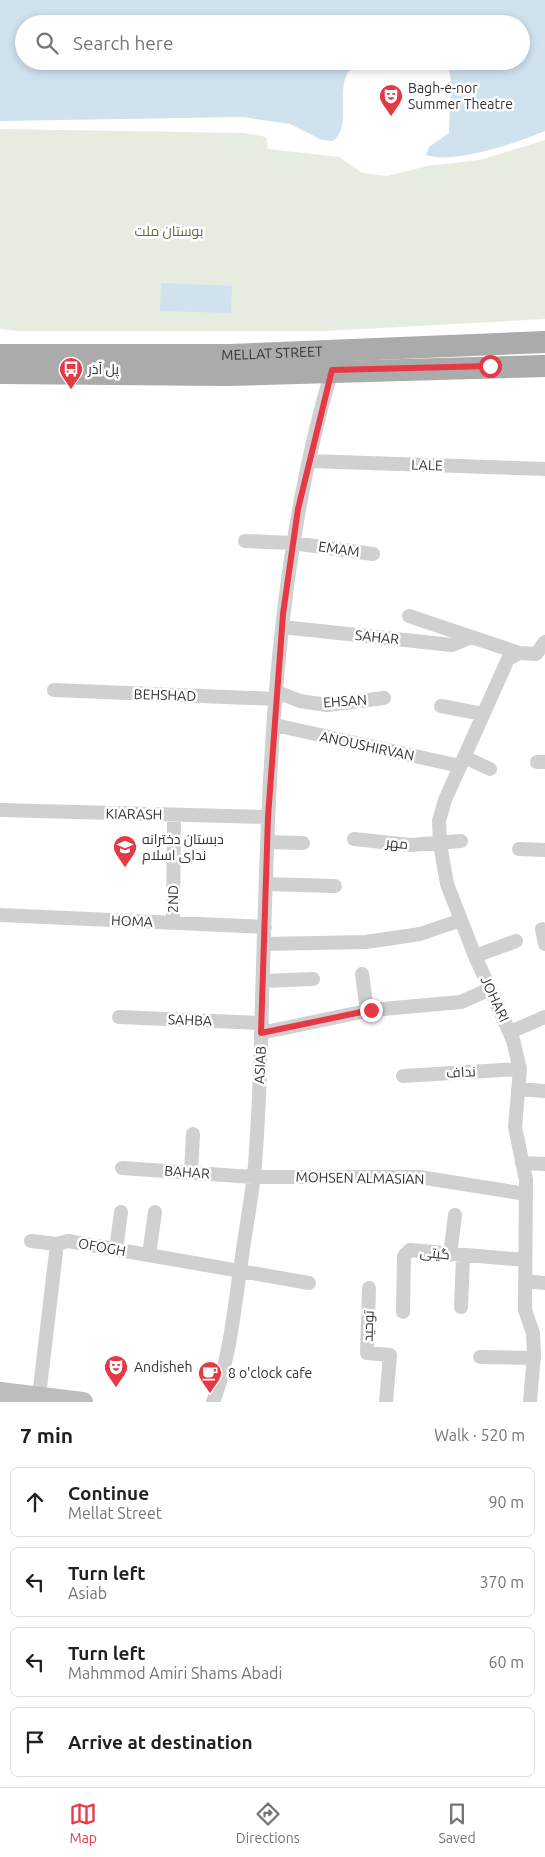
<!DOCTYPE html>
<html lang="en">
<head>
<meta charset="utf-8">
<style>
  :root { --surface:#fff; --page:#f2f2f2; --text:#202124; --muted:#757577; --line:#e0e0e0; --accent:#e63946 }
  body { margin:0; font-family:Ubuntu,Cairo,sans-serif; background:var(--page); color:var(--text) }
  .stop { position:absolute; width:15px; height:15px; margin:-11px; border:4px solid #e63946; border-radius:50%; background:#fff }
  .stop.end { background:#e63946; border-color:#fff; box-shadow:0 1px 5px #0008 }
  .list { margin:0; padding:0; list-style:none }
  h2 { display:flex; justify-content:space-between; align-items:center; height:65px; margin:0; padding:0 20px; font-size:21px }
  h2 small { font-size:16px; font-weight:400; color:var(--muted) }
  .list li { display:grid; grid-template-columns:32px 1fr auto; gap:15px; align-items:center; box-sizing:border-box; height:70px; margin:0 10px 10px; padding:0 10px; border:1px solid var(--line); border-radius:8px }
  .list b { display:block; font-size:19px; white-space:nowrap }
  .list p { margin:0; font-size:16px; white-space:nowrap; color:var(--muted) }
  .list em { font-size:16px; font-style:normal; color:var(--muted) }
  .icon { flex:none; width:28px; height:28px; fill:none; stroke:currentColor; stroke-width:2; stroke-linecap:round; stroke-linejoin:round }
  .map { position:relative; flex:none; width:545px; height:1402px; overflow:hidden }
  .search { position:absolute; background:var(--surface); box-shadow:0 2px 8px #0003; left:15px; right:15px; top:15px; height:55px; display:flex; align-items:center; gap:12px; box-sizing:border-box; padding:0 18px; border-radius:28px; color:var(--muted); font-size:19px }
  .sheet { height:385px; background:var(--surface) }
  nav { display:flex; justify-content:space-around; align-items:center; box-sizing:border-box; height:70px; border-top:1px solid var(--line); background:var(--surface); font-size:14px; color:var(--muted) }
  nav a { display:grid; justify-items:center; gap:2px }
  nav .on { color:var(--accent) }
  .map>svg:first-child { display:block }
</style>
</head>
<body>
<div class="map">
<svg width="545" height="1402" viewBox="0 0 545 1402">
  <rect width="100%" height="100%" fill="#fff"/>
  <path fill="#e6ecdf" d="M0,129L244,133L266,137L268,149L339,157L362,173L387,176L427,166L480,160L545,140V319L325,331H18L0,329Z"/>
  <path fill="#cfe2ee" d="M0,0H545V131C518,142 454,165 426,155L429,147L449,133L451,82L449,70L438,61H521V24H24V61H358C328,85 356,121 333,141L322,140L290,124L243,117L0,121Z
    M161,283L232,286L231,313L160,311Z"/>
  <g fill="none" stroke-linecap="round" stroke-linejoin="round">
    <path stroke="#d0d0d0" stroke-width="14" d="M309,461L545,469
      M245,541L293,543L373,554
      M409,616L519,653
      M282,627L452,645L471,637
      M54,690L277,699
      M277,692L300,701L327,705L384,698
      M441,706L483,714
      M275,725L460,766
      M464,757L490,769
      M537,762H545
      M0,810L268,817
      M354,839L410,845L461,841
      M267,842L303,843
      M519,849L545,850
      M266,884L335,886
      M0,915L265,927
      M173,923L174,815
      M542,929L545,944
      M264,944L366,942L420,934L461,920
      M475,956L516,941
      M362,974L367,1011
      M263,981L313,979
      M119,1017L262,1023
      M510,1032L545,1017
      M261,1033L371,1010L461,1002L490,989
      M403,1076L520,1069
      M518,1089L545,1091
      M522,1163L545,1164
      M122,1168L253,1177H419L526,1194
      M191,1172L193,1134
      M31,1241L57,1244L68,1241L309,1283
      M116,1250L121,1212
      M149,1255L155,1212
      M450,1255L455,1215
      M525,1281L545,1283
      M369,1288L367,1353L390,1355L386,1402
      M461,1307L463,1256
      M403,1312L404,1256L410,1250L525,1260
      M480,1357L534,1358
      M39,1396L57,1244
      M213,1402C230,1358 234,1310 241,1264C245,1231 252,1198 255,1165C259,1110 261,1054 262,998C269,787 271,574 332,370
      M530,1402L534,1354L533,1333L525,1310L526,1180L515,1127L520,1069L513,1040L475,956L447,884L440,844L439,821L445,800L508,659L519,653L536,654L545,642"/>
    <path stroke="#bdbdbd" stroke-width="20" d="M0,1392L83,1402"/>
    <g stroke="#ababab" stroke-width="22">
      <path id="s1" d="M0,355H229L545,342"/>
      <path d="M0,373L228,375L545,366"/>
    </g>
  </g>
  <g fill="none" stroke-linecap="round" stroke-linejoin="round">
    <path stroke="#e63946" stroke-width="6" d="M371,1010L261,1033L268,817L283,614L298,509L332,370L490,366"/>
  </g>
  <defs>
    <g id="theatre-pin" transform="scale(1.25)"><path d="M0 17L-7.5 6A9.5 9.5 0 1 1 7.5 6Z" fill="#e63946" stroke="#fff"/><path d="M-5-5.5Q0-4 5-5.5V0Q5 5 0 6Q-5 5-5 0ZM-3.3-2.5H-1v1.5H-3.3ZM1-2.5H3.3v1.5H1ZM-2.8 1Q0 5.5 2.8 1Z" fill="#fff"/></g>
    <g id="bus-pin" transform="scale(1.25)"><path d="M0 17L-7.5 6A9.5 9.5 0 1 1 7.5 6Z" fill="#e63946" stroke="#fff"/><path d="M-5-6H5V4H4V6H2V4H-2V6H-4V4H-5ZM-3.5-4V0h7V-4ZM-3.5 1.2v1.5H-2V1.2ZM2 1.2v1.5H3.5V1.2Z" fill="#fff"/></g>
    <g id="school-pin" transform="scale(1.25)"><path d="M0 17L-7.5 6A9.5 9.5 0 1 1 7.5 6Z" fill="#e63946" stroke="#fff"/><path d="M0-5L7-2L0 1L-7-2ZM-4 1L0 2.5L4 1V4Q0 6-4 4Z" fill="#fff"/></g>
    <g id="cafe-pin" transform="scale(1.25)"><path d="M0 17L-7.5 6A9.5 9.5 0 1 1 7.5 6Z" fill="#e63946" stroke="#fff"/><path d="M-5.5-4.5H6V0H3Q3 3.5 0 3.5H-2.5Q-5.5 3.5-5.5 0ZM3-3.2v2h1.7v-2ZM-6 4.5H4V6H-6Z" fill="#fff"/></g>
  </defs>
  <g fill-rule="evenodd">
    <use href="#theatre-pin" x="391" y="96"/>
    <use href="#bus-pin" x="71" y="369"/>
    <use href="#school-pin" x="125" y="847"/>
    <use href="#theatre-pin" x="116" y="1367"/>
    <use href="#cafe-pin" x="210" y="1373"/>
  </g>
  <g text-anchor="middle" dominant-baseline="central" stroke-width="5" stroke-linejoin="round" paint-order="stroke">
    <g font-size="14" fill="#333" stroke="#fff" text-anchor="start">
      <text x="408" y="88">Bagh-e-nor<tspan x="408" dy="16">Summer Theatre</tspan></text>
      <text x="88" y="369">پل آذر</text>
      <text x="142" y="839">دبستان دخترانه<tspan x="142" dy="16">ندای اسلام</tspan></text>
      <text x="134" y="1367">Andisheh</text>
      <text x="228" y="1373">8 o'clock cafe</text>
    </g>
    <g font-size="14" fill="#56703f" stroke="#fff">
      <text x="169" y="231">بوستان ملت</text>
    </g>
    <g font-size="14" fill="#333" stroke="#fff">
      <text stroke="none"><textPath href="#s1" startOffset="272">MELLAT STREET</textPath></text>
      <text transform="translate(427 465) rotate(2)">LALE</text>
      <text transform="translate(339 549) rotate(8)">EMAM</text>
      <text transform="translate(377 637) rotate(6)">SAHAR</text>
      <text transform="translate(165 695) rotate(2)">BEHSHAD</text>
      <text transform="translate(345 701) rotate(-4)">EHSAN</text>
      <text transform="translate(367 746) rotate(12)">ANOUSHIRVAN</text>
      <text transform="translate(134 814) rotate(1)">KIARASH</text>
      <text transform="translate(397 843) rotate(5)">مهر</text>
      <text transform="translate(173 899) rotate(-89)">2ND</text>
      <text transform="translate(132 921) rotate(3)">HOMA</text>
      <text transform="translate(495 999) rotate(65)">JOHARI</text>
      <text transform="translate(190 1020) rotate(2)">SAHBA</text>
      <text transform="translate(260 1065) rotate(-87)">ASIAB</text>
      <text transform="translate(461 1072) rotate(-3)">نداف</text>
      <text transform="translate(187 1172) rotate(4)">BAHAR</text>
      <text transform="translate(360 1178) rotate(1)">MOHSEN ALMASIAN</text>
      <text transform="translate(102 1247) rotate(10)">OFOGH</text>
      <text transform="translate(435 1253) rotate(6)">گیتی</text>
      <text transform="translate(368 1326) rotate(-88)">توحید</text>
    </g>
  </g>
</svg>
<div class="stop" style="left:490px;top:366px"></div>
<div class="stop end" style="left:371px;top:1010px"></div>
<div class="search"><svg class="icon" aria-label="search" viewBox="0 0 24 24"><circle cx="10" cy="10" r="6"/><path d="M15 15l6 6"/></svg>Search here</div>
</div>
<section class="sheet">
<h2>7 min<small>Walk · 520 m</small></h2>
<ul class="list">
<li><svg class="icon" aria-label="ahead" viewBox="0 0 24 24"><path d="M12 20V5M6 11l6-6 6 6"/></svg><div><b>Continue</b><p>Mellat Street</p></div><em>90 m</em></li>
<li><svg class="icon" aria-label="left" viewBox="0 0 24 24"><path d="M17 20v-9H6M10 6l-5 5 5 5"/></svg><div><b>Turn left</b><p>Asiab</p></div><em>370 m</em></li>
<li><svg class="icon" aria-label="left" viewBox="0 0 24 24"><path d="M17 20v-9H6M10 6l-5 5 5 5"/></svg><div><b>Turn left</b><p>Mahmmod Amiri Shams Abadi</p></div><em>60 m</em></li>
<li><svg class="icon" aria-label="arrive" viewBox="0 0 24 24"><path d="M6 21V4h12l-3 4 3 4H6"/></svg><div><b>Arrive at destination</b></div></li>
</ul>
</section>
<nav>
<a class="on"><svg class="icon" aria-label="map" viewBox="0 0 24 24"><path d="M3 6l6-2 6 2 6-2v14l-6 2-6-2-6 2zM9 4v14M15 6v14"/></svg>Map</a>
<a><svg class="icon" aria-label="directions" viewBox="0 0 24 24"><path d="M12 3l9 9-9 9-9-9zM9 14v-3h6M13 9l2 2-2 2"/></svg>Directions</a>
<a><svg class="icon" aria-label="saved" viewBox="0 0 24 24"><path d="M7 4h10v16l-5-4-5 4z"/></svg>Saved</a>
</nav>
</body>
</html>
